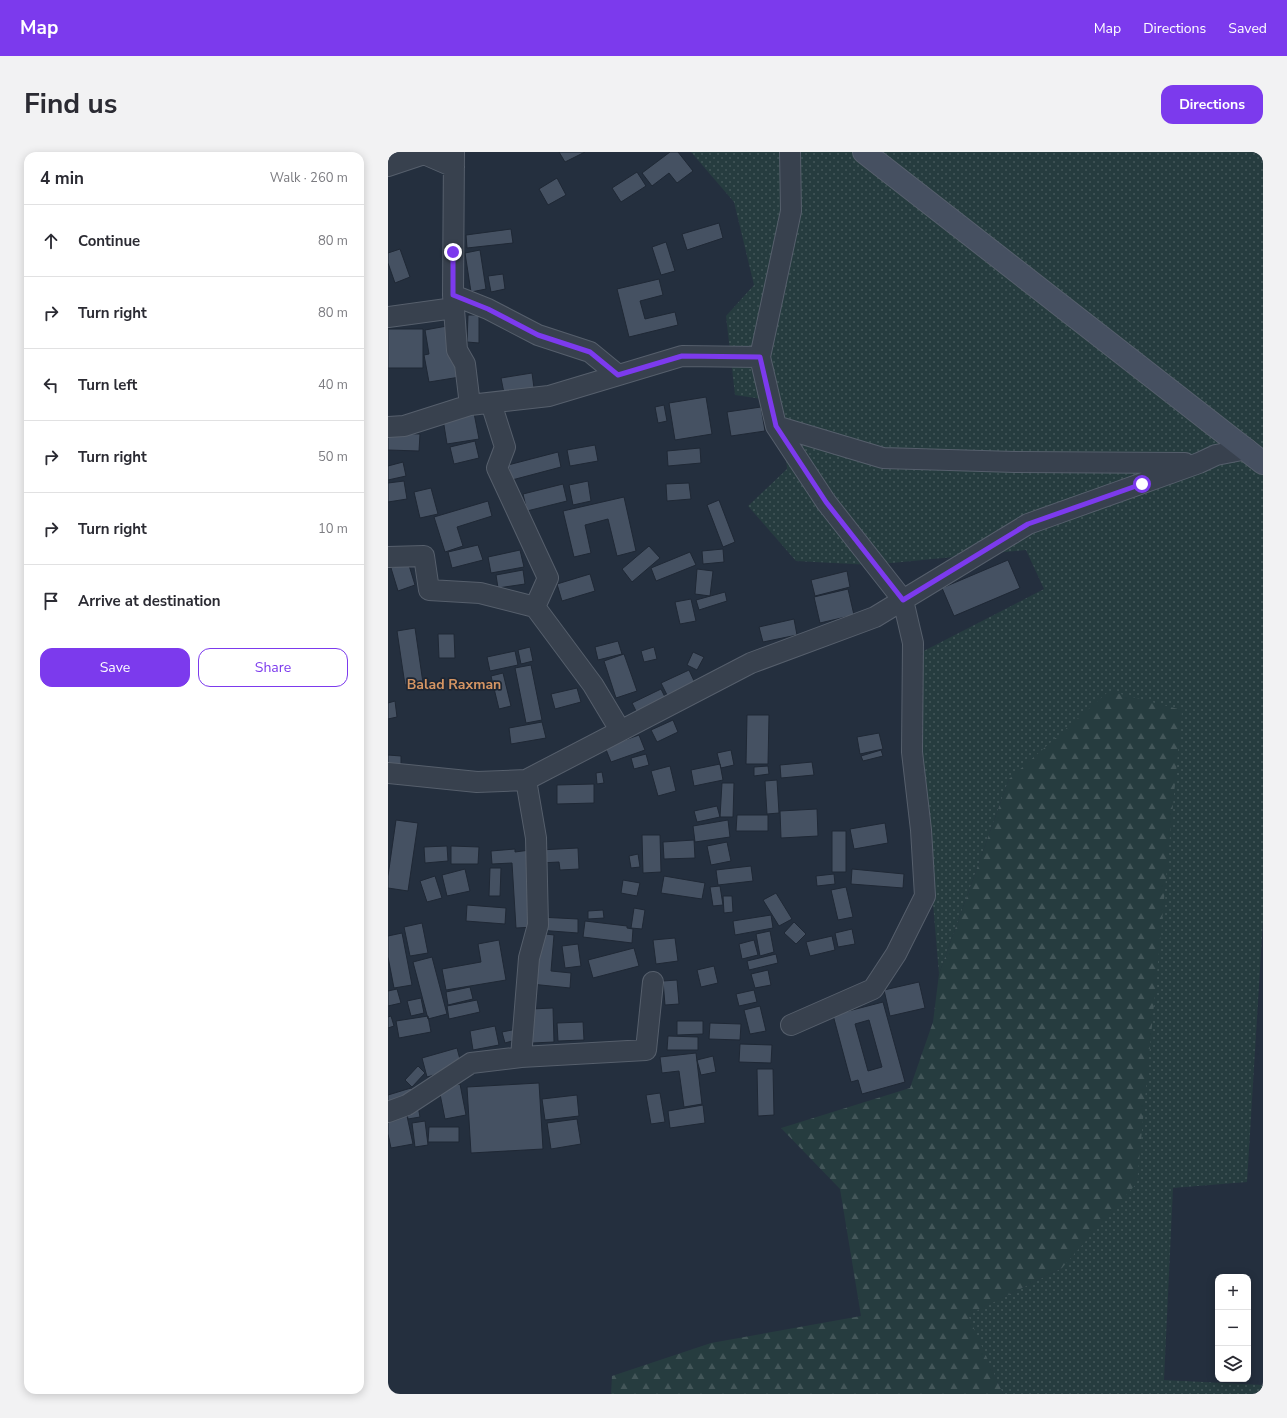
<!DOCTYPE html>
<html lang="en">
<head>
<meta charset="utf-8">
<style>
  :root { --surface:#fff; --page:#f2f2f3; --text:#2b2b33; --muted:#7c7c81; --line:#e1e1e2; --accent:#7c3aed }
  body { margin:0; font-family:"Nunito Sans",sans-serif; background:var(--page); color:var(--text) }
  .controls { position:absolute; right:12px; bottom:12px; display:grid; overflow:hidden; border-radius:8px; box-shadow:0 2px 10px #0003 }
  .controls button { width:36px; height:36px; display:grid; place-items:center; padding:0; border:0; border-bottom:1px solid var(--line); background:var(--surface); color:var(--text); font:20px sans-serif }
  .stop { position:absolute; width:12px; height:12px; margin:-9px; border:3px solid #7c3aed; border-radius:50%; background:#fff }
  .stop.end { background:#7c3aed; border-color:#fff; box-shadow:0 1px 4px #0008 }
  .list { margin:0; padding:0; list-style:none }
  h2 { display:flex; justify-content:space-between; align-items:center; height:52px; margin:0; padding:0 16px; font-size:17px }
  h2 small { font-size:13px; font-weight:400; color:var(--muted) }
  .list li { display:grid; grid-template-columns:26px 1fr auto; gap:12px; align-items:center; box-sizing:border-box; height:72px; padding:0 16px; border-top:1px solid var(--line) }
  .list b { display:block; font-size:15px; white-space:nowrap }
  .list em { font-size:13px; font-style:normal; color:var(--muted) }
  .actions { display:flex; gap:8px; padding:12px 16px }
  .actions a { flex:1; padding:9px 0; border:1px solid var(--accent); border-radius:12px; text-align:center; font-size:14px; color:var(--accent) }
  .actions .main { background:var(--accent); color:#fff }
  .icon { flex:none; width:22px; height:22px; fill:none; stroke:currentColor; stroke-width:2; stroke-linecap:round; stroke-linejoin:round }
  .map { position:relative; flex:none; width:875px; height:1242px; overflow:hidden; border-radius:12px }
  header { display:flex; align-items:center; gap:24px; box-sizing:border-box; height:56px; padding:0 20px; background:var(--accent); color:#fff }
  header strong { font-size:19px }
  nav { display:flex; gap:22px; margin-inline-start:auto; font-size:14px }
  .intro { display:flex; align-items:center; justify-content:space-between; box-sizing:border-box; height:96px; padding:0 24px }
  h1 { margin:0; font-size:28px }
  .button { padding:10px 18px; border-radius:12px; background:var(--accent); color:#fff; font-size:14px; font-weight:700 }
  main { display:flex; gap:24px; padding:0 24px }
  aside { flex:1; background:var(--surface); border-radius:12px; box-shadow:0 2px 10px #0003 }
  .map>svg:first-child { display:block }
</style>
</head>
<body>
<header>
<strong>Map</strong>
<nav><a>Map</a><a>Directions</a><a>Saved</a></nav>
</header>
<div class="intro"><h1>Find us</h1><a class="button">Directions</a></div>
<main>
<aside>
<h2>4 min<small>Walk · 260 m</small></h2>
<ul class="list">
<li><svg class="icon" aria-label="ahead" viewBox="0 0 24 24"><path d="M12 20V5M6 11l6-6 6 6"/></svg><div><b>Continue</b></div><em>80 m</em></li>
<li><svg class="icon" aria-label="right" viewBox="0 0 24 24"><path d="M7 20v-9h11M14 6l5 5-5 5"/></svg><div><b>Turn right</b></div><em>80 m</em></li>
<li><svg class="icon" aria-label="left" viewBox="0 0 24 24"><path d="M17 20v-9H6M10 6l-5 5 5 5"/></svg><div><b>Turn left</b></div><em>40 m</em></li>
<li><svg class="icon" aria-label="right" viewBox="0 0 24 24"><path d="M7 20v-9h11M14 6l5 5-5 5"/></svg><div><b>Turn right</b></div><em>50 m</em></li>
<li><svg class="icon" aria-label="right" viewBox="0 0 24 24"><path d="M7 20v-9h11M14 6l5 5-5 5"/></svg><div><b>Turn right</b></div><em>10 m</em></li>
<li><svg class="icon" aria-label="arrive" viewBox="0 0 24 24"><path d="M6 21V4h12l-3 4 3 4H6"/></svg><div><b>Arrive at destination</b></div></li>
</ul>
<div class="actions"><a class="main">Save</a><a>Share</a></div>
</aside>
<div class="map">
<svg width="875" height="1242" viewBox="0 0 875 1242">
  <defs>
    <pattern id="grass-dots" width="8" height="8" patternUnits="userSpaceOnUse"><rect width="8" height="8" fill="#263c3f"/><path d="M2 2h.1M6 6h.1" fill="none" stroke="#435659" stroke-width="1.8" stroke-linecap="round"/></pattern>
    <pattern id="forest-firs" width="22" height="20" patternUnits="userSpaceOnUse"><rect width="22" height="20" fill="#263c3f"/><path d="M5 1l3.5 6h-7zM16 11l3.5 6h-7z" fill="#435659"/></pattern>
  </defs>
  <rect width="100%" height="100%" fill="#242f3e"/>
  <path fill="url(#grass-dots)" d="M303,0H875V768L859,1030L785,1036L776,1228L875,1233V1242H615L579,1163L674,1116L621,627L551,822L524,505L656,437L638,398L483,413L408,409L360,354L399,317L394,250L347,243L338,164L366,133L346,50Z"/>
  <path fill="url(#forest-firs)" d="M721,539L794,558L749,1031L674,1116L580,1163L615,1242H223L224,1224L323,1191L473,1164L452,1037L393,976L522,936L545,870L551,822L621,627Z"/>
  <path fill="#455162" stroke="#1f2835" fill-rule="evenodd" d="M171,0H197L177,10Z
    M282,0H290L305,19L289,31L281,21L264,34L254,21Z
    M249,20L258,34L233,50L224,36Z
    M169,26L178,43L160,53L151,37Z
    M331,71L335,86L299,98L294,82Z
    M123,77L125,91L79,96L78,83Z
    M278,90L287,119L273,123L264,95Z
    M12,97L22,125L7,131L0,111V101Z
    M92,98L98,137L83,140L77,101Z
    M115,122L117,137L103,140L100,124Z
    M271,127L275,143L252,149L257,167L287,160L290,173L241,185L229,137Z
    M80,163H91V191L79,190Z
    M59,174L72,225L41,230L36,203L41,202L37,178Z
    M0,177H35V216H0Z
    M144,221L146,236L116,241L113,226Z
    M318,245L324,282L287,288L281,251Z
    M276,253L279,269L270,271L267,255Z
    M373,255L377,279L343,284L339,260Z
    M86,261L91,287L59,292L55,267Z
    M0,281L32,282L31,299L0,298Z
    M87,289L91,306L66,312L62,295Z
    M207,293L210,309L182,314L179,298Z
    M312,296L313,311L280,314L279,299Z
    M170,300L173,315L124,328L120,313Z
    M15,310L18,324L0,328V314Z
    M16,329L19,347L0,350V331Z
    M200,329L203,349L185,353L181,333Z
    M301,331L303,347L279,349L278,332Z
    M175,332L179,349L139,359L135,342Z
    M43,336L50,362L32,366L26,340Z
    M236,345L248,399L229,404L220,367L197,373L203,401L186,405L175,359Z
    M331,348L347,390L335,395L319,353Z
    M100,349L104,364L69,375L75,394L57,400L46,365Z
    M90,393L95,408L64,416L60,400Z
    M261,394L272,406L244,430L234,417Z
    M335,397L336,410L315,412L314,399Z
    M132,398L136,415L103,421L100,405Z
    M302,400L308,413L268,429L263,416Z
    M620,408L632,436L566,464L554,436Z
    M20,410L27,433L10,439L3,416Z
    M309,417L325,419L322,444L307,442Z
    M135,418L137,432L110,436L108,423Z
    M459,419L462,435L427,444L423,428Z
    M202,422L207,439L174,449L169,432Z
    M460,437L466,463L432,471L426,445Z
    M337,440L339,449L311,458L308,448Z
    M303,447L308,469L292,472L287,450Z
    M406,467L409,483L375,490L371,475Z
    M27,476L35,531L17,533L9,479Z
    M50,482H66L67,506H51Z
    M230,489L234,502L210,508L207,495Z
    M142,495L145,509L133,512L130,498Z
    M266,495L269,507L256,510L253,499Z
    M127,499L130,513L102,519L99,505Z
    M305,500L316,505L309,518L299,513Z
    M236,502L249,539L228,546L216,509Z
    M143,513L154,568L138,571L127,516Z
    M301,518L307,531L280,545L273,531Z
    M115,521L123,554L111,557L103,524Z
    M189,536L193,550L167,557L163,542Z
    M273,537L278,547L249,561L244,551Z
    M7,549L9,565L0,567V551Z
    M359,563H381L380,612H358Z
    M285,568L290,580L269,590L263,578Z
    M154,570L158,586L123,592L121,576Z
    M491,581L495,597L472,602L469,585Z
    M251,583L257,598L223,610L217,595Z
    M343,598L346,613L333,616L329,601Z
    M493,598L495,604L475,609L473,604Z
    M258,602L261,613L246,617L243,606Z
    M0,603L13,604V617H0Z
    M424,610L426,623L393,626L392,613Z
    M332,612L335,628L306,634L303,618Z
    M282,614L288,639L270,644L263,619Z
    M380,614L381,622L366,624V615Z
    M214,620L216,631L209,632L208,621Z
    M389,628L391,661L379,662L377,629Z
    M334,631H346L345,665H332Z
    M206,632V651L169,652V633Z
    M329,654L332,665L309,670L306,659Z
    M429,657L430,684L393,686L392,659Z
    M349,663H380V679H348Z
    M8,668L30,671L20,739L0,736V724Z
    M340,668L342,685L307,690L305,674Z
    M497,671L500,691L466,697L462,677Z
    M444,679H458V720H444Z
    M254,683H272L273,720L255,721Z
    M306,688L307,706L276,707L275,690Z
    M339,690L343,709L323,713L319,694Z
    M59,694L60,709L37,711L36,695Z
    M63,694L91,695L90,712H63Z
    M190,696L191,717L172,718L171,710L152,711L151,698Z
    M127,697V700L142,698L147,775L128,776L124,711L104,712L103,699Z
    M250,702L252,715L243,716L241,704Z
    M363,714L365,729L330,733L328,718Z
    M102,716H113L112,744H101Z
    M77,717L82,739L59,744L54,723Z
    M464,717L516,722L515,736L463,732Z
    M446,722L447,732L429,734L428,724Z
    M47,724L54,746L39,750L32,729Z
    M276,724L317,731L314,747L273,741Z
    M235,728L252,731L249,744L233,741Z
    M332,734L335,753L325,754L322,735Z
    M458,735L465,765L450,768L443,738Z
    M388,741L404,767L391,774L375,748Z
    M335,744H344L345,760L336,761Z
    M79,753L118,756L117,772L78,769Z
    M246,756L257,758L254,777L243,776Z
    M215,758L216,766L200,767V759Z
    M383,763L385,776L347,783L345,769Z
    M151,765L190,767V781L150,778Z
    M197,769L239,774V776L245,777L244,791L195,785Z
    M406,770L418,782L408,792L396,781Z
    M34,771L40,801L22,804L16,775Z
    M464,777L467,792L450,795L447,781Z
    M382,779L386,800L372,804L368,782Z
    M14,781L24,833L6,836L0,805V784Z
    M149,781L166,783L163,819L183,821L182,836L143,832Z
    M444,784L447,798L422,804L418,790Z
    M287,786L290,809L268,812L265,788Z
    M111,788L118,828L58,838L54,817L93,810L90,792Z
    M366,788L370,803L354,807L351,792Z
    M190,792L193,814L177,816L174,794Z
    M246,796L251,814L205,826L200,808Z
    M388,802L390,811L361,818L359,809Z
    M44,805L59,862L40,867L25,810Z
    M326,814L330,831L313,835L309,818Z
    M380,818L383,833L367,836L363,822Z
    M289,828L291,852L277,853L275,829Z
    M531,830L537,856L502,864L496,838Z
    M82,835L85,847L60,853L58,840Z
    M9,837L13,851L0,854V839Z
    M366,838L369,850L351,854L348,842Z
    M33,846L36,861L23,864L19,849Z
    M89,848L92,860L61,867L59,854Z
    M495,850L517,930L474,942L470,928L463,930L445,863ZM481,868L494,915L480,919L467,872Z
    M372,854L378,879L362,882L356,858Z
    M165,856L166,890L144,891L143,857Z
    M3,864L6,874L0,876V865Z
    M40,864L43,880L11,886L8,869Z
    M289,869H315V882L289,883Z
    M195,870L196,888L170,889L169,871Z
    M322,871L353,872L352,888L321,887Z
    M107,874L111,893L85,898L82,879Z
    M129,877L131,887L117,891L114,880Z
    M280,884L310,885V898H279Z
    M352,892L384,893L383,911L351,910Z
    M69,896L74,915L39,925L34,906Z
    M308,901L314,952L296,955L291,919L274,921L272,905Z
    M325,904L328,920L313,923L309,908Z
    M30,914L37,921L24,935L17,928Z
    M369,917H385L386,963L370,964Z
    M151,931L155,997L83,1001L79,935Z
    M72,932L78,963L57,967L51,937Z
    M23,936L26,945L0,953V943Z
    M272,941L277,970L263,972L258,943Z
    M189,943L191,964L157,968L154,947Z
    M315,953L317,971L282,976L280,959Z
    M30,954L32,965L20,967L18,956Z
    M19,964L25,992L3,996L0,982V967Z
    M189,967L193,992L163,997L159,971Z
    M37,969L40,993L27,995L24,971Z
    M41,975H71V990H40Z"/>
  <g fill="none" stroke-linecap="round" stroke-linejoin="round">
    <g stroke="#565f6c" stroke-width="22">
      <path id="street" d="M66,0L65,143L69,198L77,212L82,253
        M402,0L403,59L372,205L388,274L438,350L515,448L525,491L524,600L533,678L537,744L508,802L485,837L403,873
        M0,14L36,2L66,15
        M65,143L100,157L150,183L202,200L230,223
        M0,165L66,156
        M103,251L117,295L109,316L160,426L147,455
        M388,274L495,306L627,310L797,311
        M0,275L16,274L82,253L161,244L294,204L372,205
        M0,405L36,404L41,438L92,441L147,455L205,533L232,578
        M0,621L89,630L138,628L363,511L487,465L640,372L811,311L828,303L859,297
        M138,628L148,686L150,773L141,806L133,905L258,898L265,830
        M0,960L19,953L83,911L133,905"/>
    </g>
    <g stroke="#565f6c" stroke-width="24">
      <path id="secondary" d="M476,0L875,311"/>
    </g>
    <use href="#street" stroke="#38414e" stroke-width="20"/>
    <use href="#secondary" stroke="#465061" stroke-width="22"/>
  </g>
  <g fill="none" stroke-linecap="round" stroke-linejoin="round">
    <path stroke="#7c3aed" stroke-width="5" d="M65,100V143L100,157L150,183L202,200L230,223L294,204L372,205L388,274L438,350L515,448L640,372L754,332"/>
  </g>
  <g text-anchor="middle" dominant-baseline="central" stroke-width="3.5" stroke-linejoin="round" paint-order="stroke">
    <g font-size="14" font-weight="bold" fill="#d59563" stroke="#1d2633">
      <text x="66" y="532">Balad Raxman</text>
    </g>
  </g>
</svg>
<div class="controls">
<button>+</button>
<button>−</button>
<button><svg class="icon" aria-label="layers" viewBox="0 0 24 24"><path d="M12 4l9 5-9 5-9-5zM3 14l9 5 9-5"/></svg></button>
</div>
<div class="stop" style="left:754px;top:332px"></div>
<div class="stop end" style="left:65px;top:100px"></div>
</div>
</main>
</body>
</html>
